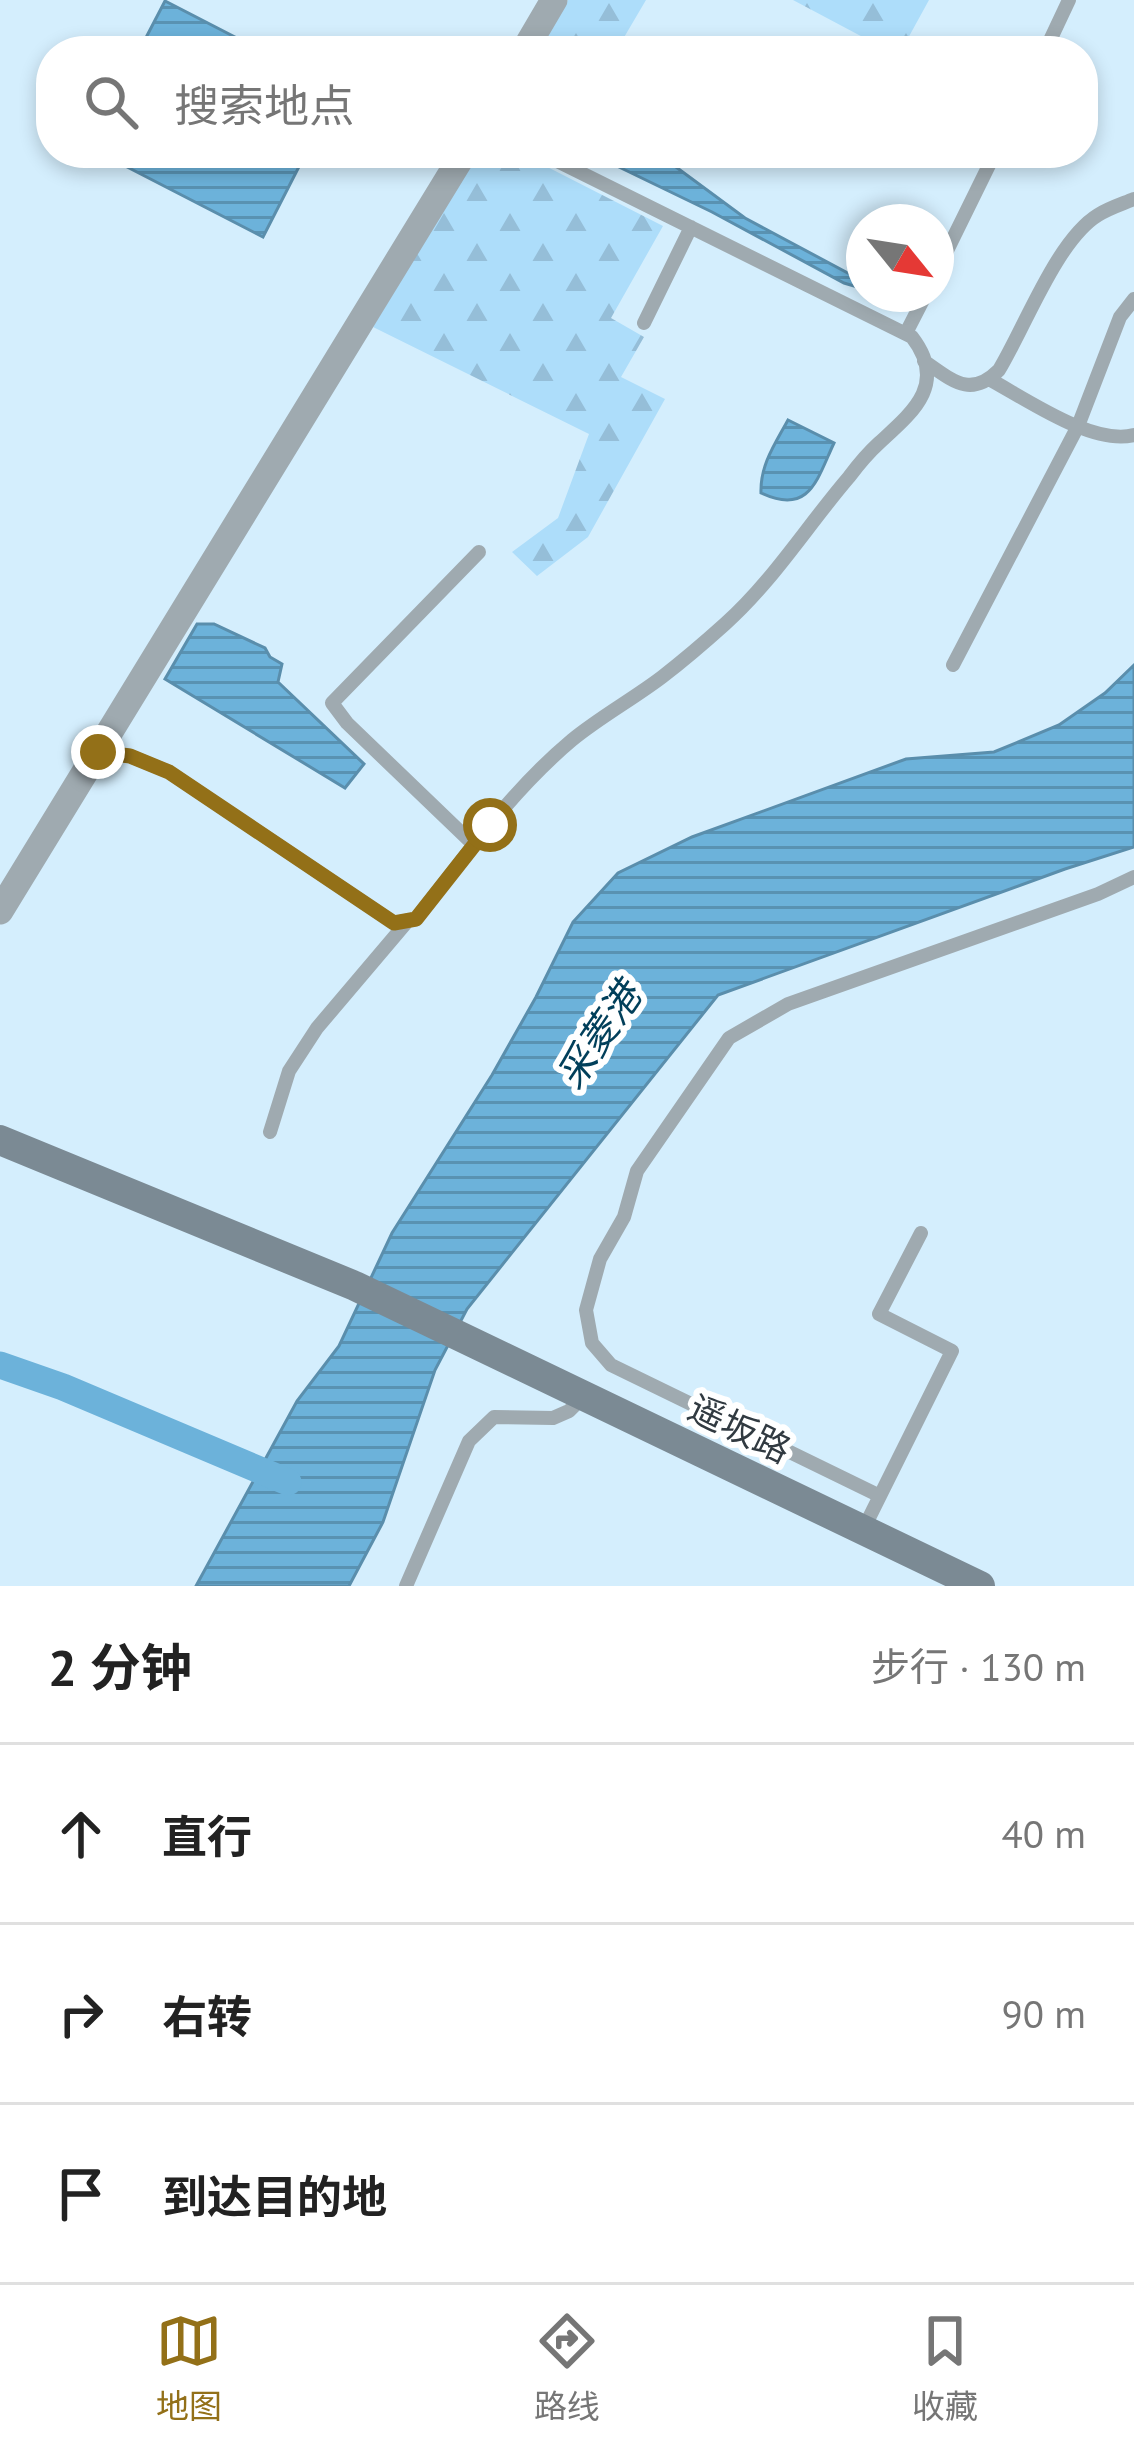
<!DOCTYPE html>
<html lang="zh">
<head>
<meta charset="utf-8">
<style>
  :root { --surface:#fff; --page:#f6f6f6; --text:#222; --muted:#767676; --line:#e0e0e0; --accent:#937018 }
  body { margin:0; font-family:"PT Sans","Noto Sans SC",sans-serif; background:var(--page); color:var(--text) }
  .compass { position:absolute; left:846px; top:204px; width:108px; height:108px; border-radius:50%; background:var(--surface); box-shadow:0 6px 18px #0003; rotate:120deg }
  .stop { position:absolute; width:36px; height:36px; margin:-27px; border:9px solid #937018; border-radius:50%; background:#fff }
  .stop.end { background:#937018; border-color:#fff; box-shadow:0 3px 12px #0008 }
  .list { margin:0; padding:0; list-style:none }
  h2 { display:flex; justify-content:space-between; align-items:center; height:156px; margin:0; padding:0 48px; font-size:51px }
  h2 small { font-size:39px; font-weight:400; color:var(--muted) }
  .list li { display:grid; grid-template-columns:78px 1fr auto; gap:36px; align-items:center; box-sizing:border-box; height:180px; padding:0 48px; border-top:3px solid var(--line) }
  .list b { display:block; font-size:45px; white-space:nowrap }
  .list em { font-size:39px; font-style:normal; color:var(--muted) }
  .icon { flex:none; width:66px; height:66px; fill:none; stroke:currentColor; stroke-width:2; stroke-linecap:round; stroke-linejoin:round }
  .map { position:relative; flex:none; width:1134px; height:1586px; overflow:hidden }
  .search { position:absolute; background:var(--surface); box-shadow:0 6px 18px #0003; left:36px; right:36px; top:36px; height:132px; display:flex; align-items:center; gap:30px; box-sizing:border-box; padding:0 42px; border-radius:48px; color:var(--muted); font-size:45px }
  .sheet { height:696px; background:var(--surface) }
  nav { display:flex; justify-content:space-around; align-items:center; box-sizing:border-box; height:168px; border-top:3px solid var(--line); background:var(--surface); font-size:33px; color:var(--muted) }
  nav a { display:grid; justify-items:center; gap:6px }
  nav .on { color:var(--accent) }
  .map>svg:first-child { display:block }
</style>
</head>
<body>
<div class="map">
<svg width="1134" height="1586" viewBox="0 0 1134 1586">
  <defs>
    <pattern id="forest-firs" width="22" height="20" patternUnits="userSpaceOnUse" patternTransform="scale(3)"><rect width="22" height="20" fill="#adddfa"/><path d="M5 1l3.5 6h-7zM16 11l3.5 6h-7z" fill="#95bed8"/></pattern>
    <pattern id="water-rules" width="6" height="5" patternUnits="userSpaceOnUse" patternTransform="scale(3)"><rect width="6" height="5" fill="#6cb2da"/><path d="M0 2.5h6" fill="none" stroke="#5992b2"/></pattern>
  </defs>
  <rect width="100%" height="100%" fill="#d4eefd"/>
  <path fill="url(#forest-firs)" d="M568,0H646L616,51H539Z
    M793,0H929L901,51H889Z
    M479,153H520L663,226L611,318L644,337L621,377L665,399L588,537L537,576L512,552L558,518L589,434L373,327L472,161Z"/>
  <path fill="url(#water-rules)" stroke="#5a8eac" stroke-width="3" d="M165,1L262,51H139Z
    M100,153H306L263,237Z
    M590,153H657L745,218L857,278L863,284L857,287L844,283L712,212Z
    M788,420L834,443C817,479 810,516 761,493C760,465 775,444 788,420Z
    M197,624H214L265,648L270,657L282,664L278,682L364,764L345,788L165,679Z
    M1134,665V847L1065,869L718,995L467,1309L435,1370L383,1522L349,1586H196L297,1401L339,1346L392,1233L492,1075L536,997L573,922L618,873L692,837L906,759L994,752L1059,725L1105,693Z"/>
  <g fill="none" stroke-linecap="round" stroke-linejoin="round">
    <path stroke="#6cb2da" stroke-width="27" d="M0,1365L63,1387L288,1482"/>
    <path stroke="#9faab0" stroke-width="14" d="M1045,51L1069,0
      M936,273L995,153
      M644,323L691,227
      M906,333L926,294
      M924,361C952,380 970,399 999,370C1025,327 1057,240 1098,215C1109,208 1122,204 1134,199
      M989,379C1026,399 1093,446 1134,435
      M953,665L1078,426L1120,317L1134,299
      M97,751L130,756L169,772L394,923L416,919C465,857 511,791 572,740C600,717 633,699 662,677C684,660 705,642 725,624C773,581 807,526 849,477C858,465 868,453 879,443C913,412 948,384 912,337L541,153
      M474,845L347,723L332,703L479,552
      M270,1132L289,1071L317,1028L406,923
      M880,1496L611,1365L592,1343L586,1310L600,1259L624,1217L637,1171L729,1038L788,1004L1098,894L1134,877
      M863,1530L952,1351L879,1314L921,1233
      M406,1586L469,1441L494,1417L553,1418L569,1411L583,1397"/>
    <path stroke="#9faab0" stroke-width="27" d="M524,51L554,0
      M0,911L464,153"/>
    <path stroke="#7b8a94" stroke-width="30" d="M0,1140L355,1286L980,1586"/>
  </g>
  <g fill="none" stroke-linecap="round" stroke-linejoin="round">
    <path stroke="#937018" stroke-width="15" d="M98,752L130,756L169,772L394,923L416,919L490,825"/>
  </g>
  <g text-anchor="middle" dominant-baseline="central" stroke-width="12" stroke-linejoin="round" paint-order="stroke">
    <g font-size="36" fill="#313a41" stroke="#fff">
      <text transform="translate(740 1428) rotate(26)">遥坂路</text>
    </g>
    <g font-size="39" font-style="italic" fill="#013f5a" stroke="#fff">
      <text transform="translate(598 1035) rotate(-56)">采菱港</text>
    </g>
  </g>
</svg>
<svg class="compass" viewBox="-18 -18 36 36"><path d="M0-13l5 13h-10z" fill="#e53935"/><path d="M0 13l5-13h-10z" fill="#767676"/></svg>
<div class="stop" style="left:490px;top:825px"></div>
<div class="stop end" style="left:98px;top:752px"></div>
<div class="search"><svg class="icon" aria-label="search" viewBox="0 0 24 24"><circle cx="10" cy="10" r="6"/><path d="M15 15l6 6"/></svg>搜索地点</div>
</div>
<section class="sheet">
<h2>2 分钟<small>步行 · 130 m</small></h2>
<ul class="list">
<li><svg class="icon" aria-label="ahead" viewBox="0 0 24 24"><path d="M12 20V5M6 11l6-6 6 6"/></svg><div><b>直行</b></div><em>40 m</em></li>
<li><svg class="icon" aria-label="right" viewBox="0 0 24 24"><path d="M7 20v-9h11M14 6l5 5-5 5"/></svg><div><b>右转</b></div><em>90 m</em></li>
<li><svg class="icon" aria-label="arrive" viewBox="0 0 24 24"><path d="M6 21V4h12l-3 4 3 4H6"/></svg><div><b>到达目的地</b></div></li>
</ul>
</section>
<nav>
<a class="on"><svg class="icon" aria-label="map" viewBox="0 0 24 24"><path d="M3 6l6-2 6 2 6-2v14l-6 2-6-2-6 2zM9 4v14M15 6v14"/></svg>地图</a>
<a><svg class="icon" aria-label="directions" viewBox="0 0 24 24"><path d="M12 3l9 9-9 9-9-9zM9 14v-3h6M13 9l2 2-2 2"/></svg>路线</a>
<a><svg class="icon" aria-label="saved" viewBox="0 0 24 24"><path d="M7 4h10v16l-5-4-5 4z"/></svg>收藏</a>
</nav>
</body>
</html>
